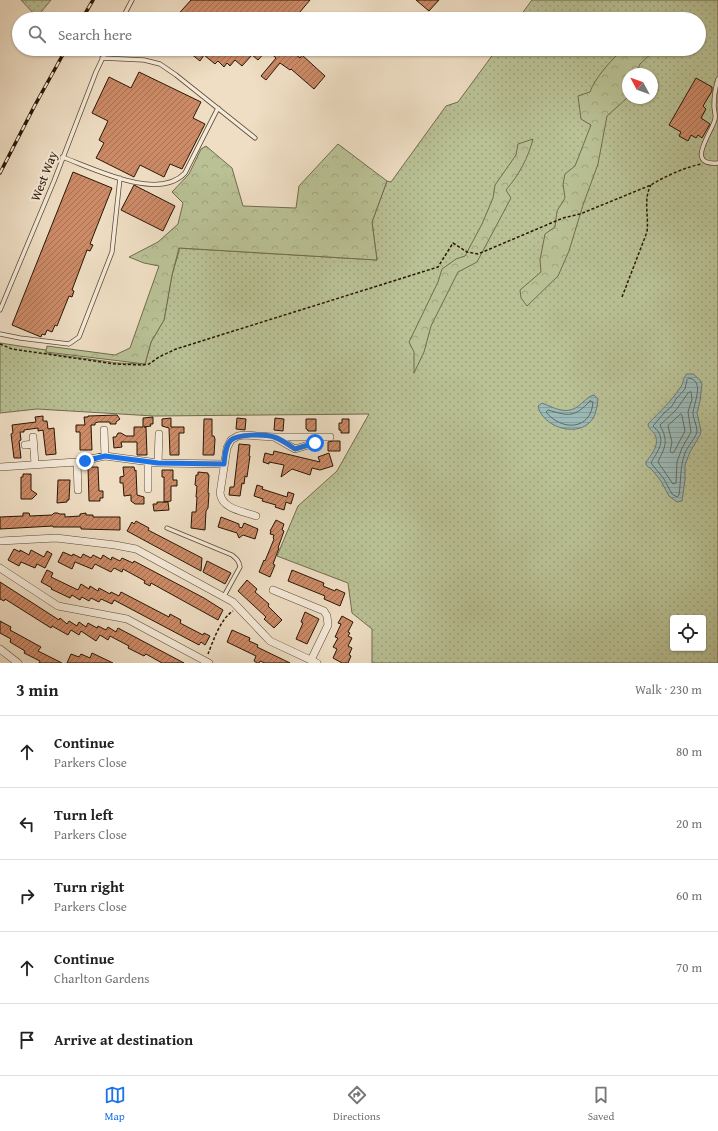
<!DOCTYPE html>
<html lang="en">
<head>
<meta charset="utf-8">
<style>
  :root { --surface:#fff; --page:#f2f2f2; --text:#222; --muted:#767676; --line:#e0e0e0; --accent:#1a73e8 }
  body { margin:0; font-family:"Gentium Book Plus",serif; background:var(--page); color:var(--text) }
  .controls { position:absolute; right:12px; bottom:12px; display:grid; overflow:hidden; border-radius:4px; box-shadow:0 1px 3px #0004 }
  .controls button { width:36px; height:36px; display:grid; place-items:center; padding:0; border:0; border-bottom:1px solid var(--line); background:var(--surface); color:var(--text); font:20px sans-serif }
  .compass { position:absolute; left:622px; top:68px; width:36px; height:36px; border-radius:50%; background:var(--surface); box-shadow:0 1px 3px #0004; rotate:311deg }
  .stop { position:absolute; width:12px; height:12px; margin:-9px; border:3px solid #1a73e8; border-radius:50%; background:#fff }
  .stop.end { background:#1a73e8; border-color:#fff; box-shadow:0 1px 4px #0008 }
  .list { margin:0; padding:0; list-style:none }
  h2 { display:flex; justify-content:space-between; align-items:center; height:52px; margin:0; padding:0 16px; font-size:17px }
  h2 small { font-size:13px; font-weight:400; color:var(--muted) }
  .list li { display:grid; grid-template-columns:26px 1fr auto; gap:12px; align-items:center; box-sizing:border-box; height:72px; padding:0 16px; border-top:1px solid var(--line) }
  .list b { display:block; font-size:15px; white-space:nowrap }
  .list p { margin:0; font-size:13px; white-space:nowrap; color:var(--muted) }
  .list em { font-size:13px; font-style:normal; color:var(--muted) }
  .icon { flex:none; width:22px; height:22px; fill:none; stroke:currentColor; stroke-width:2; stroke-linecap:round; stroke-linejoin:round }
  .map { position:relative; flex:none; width:718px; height:663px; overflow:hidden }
  .search { position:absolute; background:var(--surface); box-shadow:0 1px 3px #0004; left:12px; right:12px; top:12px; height:44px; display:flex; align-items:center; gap:10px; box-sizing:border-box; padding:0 14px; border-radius:22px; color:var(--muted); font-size:15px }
  .sheet { height:412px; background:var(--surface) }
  nav { display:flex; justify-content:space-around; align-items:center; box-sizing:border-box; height:56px; border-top:1px solid var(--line); background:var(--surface); font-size:11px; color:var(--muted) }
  nav a { display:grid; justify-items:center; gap:2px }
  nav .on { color:var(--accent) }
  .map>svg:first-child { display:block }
</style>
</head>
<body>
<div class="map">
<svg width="718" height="663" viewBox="0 0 718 663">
  <defs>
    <pattern id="grass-dots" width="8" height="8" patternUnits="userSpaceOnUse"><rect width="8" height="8" fill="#b9c195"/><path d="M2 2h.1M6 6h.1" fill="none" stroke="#9fa57f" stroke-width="1.8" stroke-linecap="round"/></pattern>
    <pattern id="forest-crowns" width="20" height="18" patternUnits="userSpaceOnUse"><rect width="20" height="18" fill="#b9c195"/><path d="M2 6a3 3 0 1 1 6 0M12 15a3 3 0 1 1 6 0" fill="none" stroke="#9fa57f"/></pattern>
    <pattern id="water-rules" width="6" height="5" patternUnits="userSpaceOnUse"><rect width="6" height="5" fill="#9bbbba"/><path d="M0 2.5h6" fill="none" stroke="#86a09e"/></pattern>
    <pattern id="building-hatch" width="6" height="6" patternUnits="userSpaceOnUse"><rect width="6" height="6" fill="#cc8a67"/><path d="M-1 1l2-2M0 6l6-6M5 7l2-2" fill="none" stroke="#a67053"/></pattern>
  </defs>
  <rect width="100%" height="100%" fill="#efdec4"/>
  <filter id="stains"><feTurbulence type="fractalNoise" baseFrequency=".005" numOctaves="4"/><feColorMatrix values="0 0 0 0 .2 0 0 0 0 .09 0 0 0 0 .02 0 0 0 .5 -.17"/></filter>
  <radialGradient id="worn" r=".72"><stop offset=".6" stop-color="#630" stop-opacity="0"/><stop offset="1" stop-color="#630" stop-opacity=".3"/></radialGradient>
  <path fill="url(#grass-dots)" stroke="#706c4d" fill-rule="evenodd" d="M21,0H51L37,17Z
    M532,0H718V663H372V629L352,613L348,583L277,556L298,506L337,471L369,414L154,416L37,409L0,413V343L46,350V353L118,363L145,364L151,342L164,320L172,275L179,251V248L377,260L372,222L387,181L391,182L446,106L458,102L497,49H699V19H518ZM628,74H652V98H628ZM673,618H703V648H673Z"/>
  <path fill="url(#forest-crowns)" stroke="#706c4d" d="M623,49H654L653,52L640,64L636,74H628L627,98L607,116L598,164L583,205L569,251L558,276L527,306L521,298L520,290L541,272L540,260L545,234L555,227L557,211L565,198L563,184L565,174L575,166L591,125L581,119L578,96L590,92C594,79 613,58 623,49Z
    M533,139C528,158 519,175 506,190L511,198L477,262L458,272L431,326L424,352L414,373V352L409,342L438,282L442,269L456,259L465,256L482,224L493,198L495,185L516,155L518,144Z
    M338,144L387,181L372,222L377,260L179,248L172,275L164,320L151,342L145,364L46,352L47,346L115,355L130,348L159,266L144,263L129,257L158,242L178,224L183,203L172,192L189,174L201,149L206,146L232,168L243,206L296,208L299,186Z"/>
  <path fill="url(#water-rules)" stroke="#6d7972" d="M687,374H693L700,380L702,384L700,401L697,413L701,431L700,435L690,452L685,465V480L682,501L677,502L669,496L661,481L653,471L646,465V462C651,455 660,445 655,435C653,431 649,430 648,424C659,412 671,402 680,388C684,383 682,379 687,374Z
    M594,395L598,399C597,407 596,417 589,423C574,437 542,426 538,406L542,403C559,410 569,416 583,402C587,399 589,396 594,395Z"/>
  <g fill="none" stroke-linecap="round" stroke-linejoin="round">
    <path stroke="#626960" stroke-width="1" d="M689,378C705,381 694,402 693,413C693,419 697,425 697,431C697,436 687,447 685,453C680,466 681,481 679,495L677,497L672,494L664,479L651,463C655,454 665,445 659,433C658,430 654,428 653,426L664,413L672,406L676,399L685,389L687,380Z
      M691,392L692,399L688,412L691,432L682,448L677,462L676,483L673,484L658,462C665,446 669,443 660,425L676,410L688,393Z
      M590,401L593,402C591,431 561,431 546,412L548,410C569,416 574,418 590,401Z
      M681,414L682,416L685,431L674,452L672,453L670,451L672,442L668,426Z"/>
  </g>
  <path fill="url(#building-hatch)" stroke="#281705" d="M191,0H310L294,19H174Z
    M416,0H439L429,11Z
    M185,49H278L282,52L284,49H289L300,58L302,55L325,76L314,89L291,69L290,70L280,63L266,80L261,76L276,58L267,50L258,60L252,55L242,66L235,60L230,66L227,63L224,67L218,61L215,64L204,55L200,61Z
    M139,72L201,102L193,118L205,124L182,169L170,164L164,177L140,165L134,177L96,158L104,143L99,140L108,121L92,113L109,77L131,88Z
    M696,78L712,87V91L703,106L706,109L701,118L710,124L702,138L698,135L696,138L691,135L688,141L679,136L681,132L669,125Z
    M73,172L112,188L90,244L93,245L90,251L87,250L72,290L74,291L72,297L69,296L57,326L55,325L52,332L47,330L45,335L42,334L41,337L12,325Z
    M134,185L175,206L163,231L121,210Z
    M117,415L120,419L116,422V424H110V422H98L95,423V425H91L92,450H80V432H76V425H85L84,417H88V416Z
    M43,416V421H47L48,429L54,428L56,454L46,455L43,430L38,431V428L24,430V432H20L21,440L19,441L21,458H14L11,434L13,433L12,425L36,422L35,417Z
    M153,417V424H150L151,426L144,427H146L147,455H137V442H121L122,447L114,448L113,437H116L118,433H121L126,436H134V427H143V418Z
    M171,418V427H184V433H179V455H170L169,428L162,426V419Z
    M237,418L246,419L245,430L236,429Z
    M275,418L284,419L283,431L274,430Z
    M204,419H212V436H214L215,439L214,455H203Z
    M306,419H316V431H308L307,429H306Z
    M342,419H349V433H341V430H339V423H342Z
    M333,441H340V451H328V442Z
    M239,444L250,445L249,456H250L247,477L245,476L244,484L242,483L240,496L229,495L230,487H234Z
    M274,451L320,462L318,457L329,453L333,466L320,470L312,468L310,475L292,469L281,477L284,465L269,462V464L263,462L265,453L273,455Z
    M88,467H98L99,491H103V498H100V501H89Z
    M123,467H134L135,471L136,470L137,495L144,497V504H135L131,501V495L124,496L123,483H120V477L124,476Z
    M162,470H173V480H177V486H171V501L164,502V477H162Z
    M198,472L208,473V475H209L208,493H209L208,508L206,511L205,530L191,528L192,512H196L197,497H196L197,486L195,485L196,475H198Z
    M23,474H31V490L37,494L32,499H21V477H23Z
    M58,480H70L69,500H67V502L57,503Z
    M257,485L263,487L262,489L287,497L288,492L294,494L291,504L286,502L284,510L275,507L276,505L262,501L263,499L254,496Z
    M157,502H168L169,510L154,511L153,504H157Z
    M23,513H29L30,516L52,515L54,513H58L59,514H65V517L80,516V514L86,513V515H93V517H120V530L81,529V527H53V526L0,529V517L23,516Z
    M221,517L239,524V527L242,528L244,523L258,529L255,539L243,535L239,538L237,533L218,527Z
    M276,520L284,524L282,530L284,531L278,548H279L273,564L275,565L270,577L259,572L264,560L265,561L274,539L273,538L274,535L270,534L271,531H270Z
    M136,521L149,528L148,530L202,558L201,571L127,531L132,522L134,524Z
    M14,549L20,552V550L29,555L31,550L44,557L47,551L52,554L45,568L37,564L35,568L21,562L19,566L8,560Z
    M63,552L72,556L73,554L81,558L83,554L91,558L93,555L101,559L103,555L111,560L112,557L120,561L122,558L133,563L134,561L204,598L223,610L218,620L151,583L150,586L144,583L145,581L123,569L122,572L114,568L111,572L95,564L92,569L75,562L72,569L58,562Z
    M207,561L231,573L225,584L203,572Z
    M47,570L53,573L51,577L78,590L81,584L89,589L90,586L98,591L99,588L110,594L111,592L119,596L121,592L169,617L170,614L181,620L180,623L203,635L204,633L210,636L205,645L201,642L199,645L114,600L112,604L101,599L99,602L91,598L89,601L82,597L80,600L72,595L70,598L51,589L52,588L41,582Z
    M292,570L324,583L323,586L335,591L336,589L345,593L340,606L324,599L325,596L288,581Z
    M247,580L257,589L255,592L269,604L268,606L282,620L274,628L264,619L266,617L238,591Z
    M0,582L59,620L60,618L67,624L69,621L77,626L79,622L86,627L88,623L97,628L98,626L106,630L108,627L116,632L118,628L184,663H162L146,654L144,656L128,648L129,646L110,636L108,640L100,635L96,641L81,631L79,635L71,630L68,635L52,626L51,628L5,599L4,601L0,599Z
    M305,612L319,619L307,644L296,639L303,623L301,622Z
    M342,616L353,622L348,632L350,633L348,636L352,638L348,646L352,648L349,655L351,656L348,663H342L333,658L337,649L333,647L338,638L335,637L341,624L338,623Z
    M0,621L11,627L10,630L41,647L38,651L62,663H39L40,661L24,653L25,651L10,642L11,639L0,633Z
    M232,630L250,638L249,641L258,645L257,647L290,663H265L260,661L259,663H257L254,661L256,656L227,642Z
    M92,653L113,663H67L71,654L79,657L81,654L90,658Z"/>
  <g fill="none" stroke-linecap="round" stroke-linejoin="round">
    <g stroke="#5a4935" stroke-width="5">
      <path id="lane" d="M122,19L132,0
        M102,58L144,60L160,64L176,75L255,138
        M718,79C715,88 714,97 714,106C714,110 716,115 715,119C712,133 684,166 718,163
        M62,157C93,168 158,202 185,173L218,108
        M0,310L54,181L96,72L107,49
        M0,334L20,338L69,344L79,337L112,252L120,178
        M167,528L232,555C237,559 239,561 240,567L224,596"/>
    </g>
    <g stroke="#5a4935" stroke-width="8">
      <path id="street" d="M104,430L105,456
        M33,437L35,464
        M274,437H330
        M25,445L34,444
        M77,462L78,490
        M148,463V489
        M158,463L159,434
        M0,467L77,462L105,456L158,463L224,464
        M256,516C242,511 222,509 220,493L227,448L231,440L238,436L244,435L274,437L295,449L315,443
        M0,541L56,538L115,545L136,549L233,602L270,641L317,663
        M0,568L58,606L127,619L209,663
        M273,590L324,611L327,616L328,625L311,660
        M0,649L18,663"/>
    </g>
    <path stroke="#281705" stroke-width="1.5" stroke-dasharray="3 2" stroke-linecap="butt" d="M622,297L647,232C649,216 643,199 651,185
      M0,344L12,349L115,364L143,365L149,364L159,357L176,349L438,267L453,243L467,252L478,254L563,218L580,214L651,185C663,177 688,166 702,164
      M208,654C213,641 221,618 233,611"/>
    <use href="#lane" stroke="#f5ead9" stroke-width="3.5"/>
    <use href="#street" stroke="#f5ead9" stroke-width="7"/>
    <g stroke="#281705" stroke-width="3.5">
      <path id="rail" d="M82,19L93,0
        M0,173L35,105L66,49"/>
    </g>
    <use href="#rail" stroke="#f5ead9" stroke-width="2" stroke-dasharray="6" stroke-linecap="butt"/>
  </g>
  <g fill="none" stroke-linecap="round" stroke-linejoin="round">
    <path stroke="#1a73e8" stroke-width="5" d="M85,461L105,456L158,463L224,464C225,456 225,446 231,440C238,434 265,434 274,437C281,439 289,445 295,449L315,443"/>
  </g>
  <g text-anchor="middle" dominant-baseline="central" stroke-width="4" stroke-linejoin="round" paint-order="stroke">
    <g font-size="13" fill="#281705" stroke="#f5ead9">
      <text transform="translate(44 176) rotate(-69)">West Way</text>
    </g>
  </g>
  <rect width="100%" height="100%" filter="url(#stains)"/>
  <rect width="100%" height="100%" fill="url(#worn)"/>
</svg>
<div class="controls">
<button><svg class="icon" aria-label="locate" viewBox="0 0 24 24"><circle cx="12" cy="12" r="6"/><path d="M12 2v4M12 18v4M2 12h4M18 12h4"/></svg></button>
</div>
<svg class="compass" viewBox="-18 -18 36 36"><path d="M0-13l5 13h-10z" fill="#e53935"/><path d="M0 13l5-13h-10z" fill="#767676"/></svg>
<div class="stop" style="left:315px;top:443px"></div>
<div class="stop end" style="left:85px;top:461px"></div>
<div class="search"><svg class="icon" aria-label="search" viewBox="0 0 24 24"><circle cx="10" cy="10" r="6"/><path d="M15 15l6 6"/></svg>Search here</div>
</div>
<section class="sheet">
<h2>3 min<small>Walk · 230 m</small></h2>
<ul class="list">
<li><svg class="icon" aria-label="ahead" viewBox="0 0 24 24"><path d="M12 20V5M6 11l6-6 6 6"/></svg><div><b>Continue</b><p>Parkers Close</p></div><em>80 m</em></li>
<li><svg class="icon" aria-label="left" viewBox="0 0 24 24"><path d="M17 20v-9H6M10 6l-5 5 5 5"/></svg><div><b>Turn left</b><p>Parkers Close</p></div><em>20 m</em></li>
<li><svg class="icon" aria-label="right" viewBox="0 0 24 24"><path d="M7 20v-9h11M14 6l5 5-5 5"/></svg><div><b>Turn right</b><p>Parkers Close</p></div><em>60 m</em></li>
<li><svg class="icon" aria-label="ahead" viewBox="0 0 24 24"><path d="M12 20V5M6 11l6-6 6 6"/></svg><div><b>Continue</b><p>Charlton Gardens</p></div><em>70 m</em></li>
<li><svg class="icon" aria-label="arrive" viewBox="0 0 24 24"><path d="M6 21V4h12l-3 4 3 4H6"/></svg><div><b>Arrive at destination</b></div></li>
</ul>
</section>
<nav>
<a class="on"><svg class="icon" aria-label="map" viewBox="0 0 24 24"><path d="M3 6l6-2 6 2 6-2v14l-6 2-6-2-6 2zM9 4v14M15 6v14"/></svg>Map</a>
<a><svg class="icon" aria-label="directions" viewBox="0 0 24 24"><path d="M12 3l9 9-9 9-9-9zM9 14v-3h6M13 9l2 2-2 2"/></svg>Directions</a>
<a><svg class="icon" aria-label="saved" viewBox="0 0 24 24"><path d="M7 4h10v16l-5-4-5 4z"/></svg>Saved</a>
</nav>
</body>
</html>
